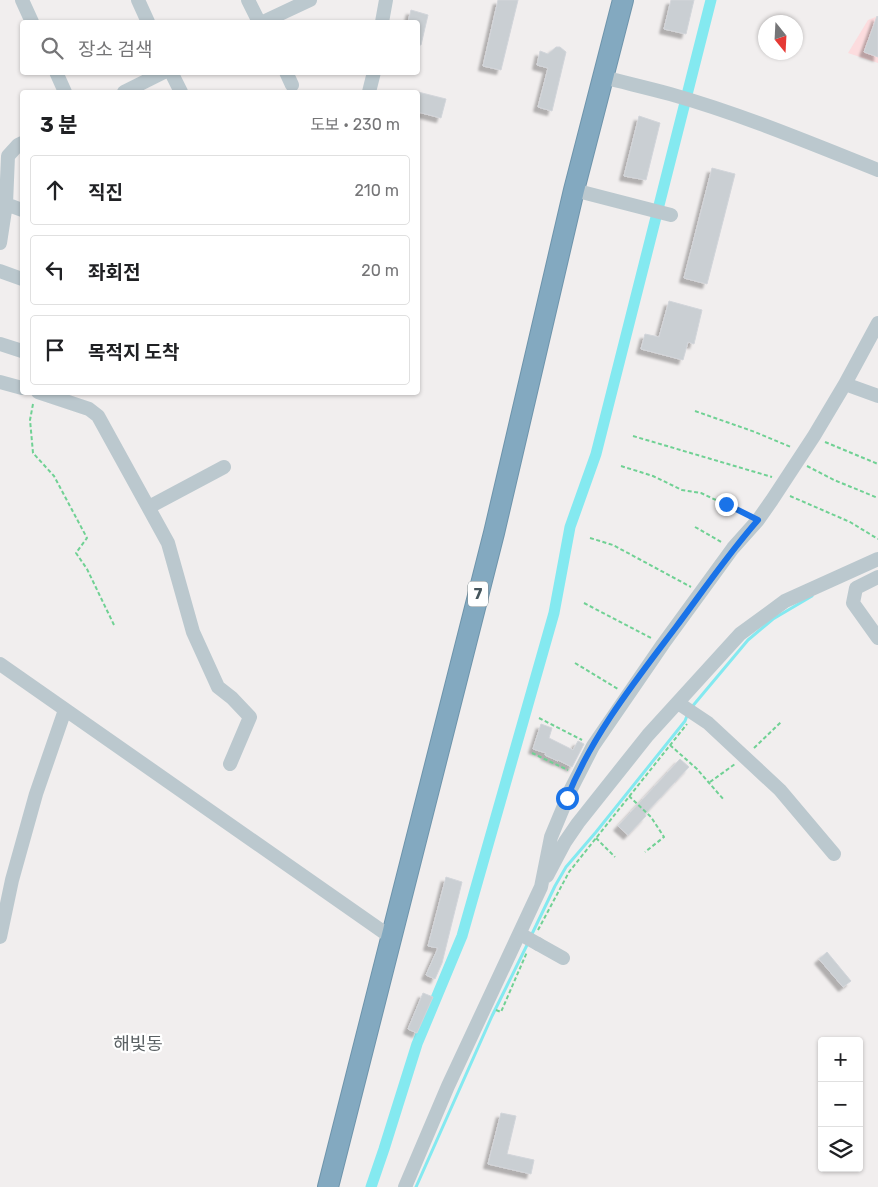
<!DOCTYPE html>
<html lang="ko">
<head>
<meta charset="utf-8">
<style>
  :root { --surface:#fff; --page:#f2f2f2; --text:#202124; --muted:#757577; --line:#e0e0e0 }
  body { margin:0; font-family:Rubik,"Noto Sans KR",sans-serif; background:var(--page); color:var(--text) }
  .controls { position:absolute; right:15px; bottom:15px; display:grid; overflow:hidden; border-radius:5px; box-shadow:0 1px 4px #0004 }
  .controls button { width:45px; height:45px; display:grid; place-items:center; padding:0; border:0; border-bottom:1px solid var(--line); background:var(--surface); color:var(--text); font:25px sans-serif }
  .compass { position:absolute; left:758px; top:15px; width:45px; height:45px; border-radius:50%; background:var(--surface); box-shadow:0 1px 4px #0004; rotate:162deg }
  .stop { position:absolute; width:15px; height:15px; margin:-11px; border:4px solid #1a73e8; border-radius:50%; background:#fff }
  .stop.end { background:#1a73e8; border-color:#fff; box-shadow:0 1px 5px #0008 }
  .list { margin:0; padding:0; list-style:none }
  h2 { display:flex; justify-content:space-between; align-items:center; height:65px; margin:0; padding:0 20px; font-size:21px }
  h2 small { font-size:16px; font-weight:400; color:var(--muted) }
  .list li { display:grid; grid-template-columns:32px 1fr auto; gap:15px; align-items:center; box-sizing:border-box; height:70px; margin:0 10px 10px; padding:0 10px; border:1px solid var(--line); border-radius:5px }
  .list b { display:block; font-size:19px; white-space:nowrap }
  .list em { font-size:16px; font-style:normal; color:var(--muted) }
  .icon { flex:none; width:28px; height:28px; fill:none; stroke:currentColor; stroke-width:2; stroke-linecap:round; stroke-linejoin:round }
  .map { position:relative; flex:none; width:878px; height:1187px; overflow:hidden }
  .search { position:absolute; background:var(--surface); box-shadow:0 1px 4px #0004; left:20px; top:20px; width:400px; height:55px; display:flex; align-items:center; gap:12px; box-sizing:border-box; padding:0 18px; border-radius:5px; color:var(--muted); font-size:19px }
  .panel { position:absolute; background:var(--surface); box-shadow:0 1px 4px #0004; left:20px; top:90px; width:400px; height:305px; border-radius:5px }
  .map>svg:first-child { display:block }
</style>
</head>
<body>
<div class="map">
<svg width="878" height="1187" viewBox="0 0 878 1187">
  <defs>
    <filter id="shadow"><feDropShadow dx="-4.5" dy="4.5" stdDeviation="1" flood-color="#0004"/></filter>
  </defs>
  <rect width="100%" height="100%" fill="#f1eeee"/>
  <path fill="#fcdcde" d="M878,16V63L848,53L868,20Z"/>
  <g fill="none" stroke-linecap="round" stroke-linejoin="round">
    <path stroke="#84e9f0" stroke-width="3" d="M691,708L748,640L773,619L812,596
      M531,936L555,886L566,867L596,832L685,721L688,713
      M416,1187L492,1016L528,943"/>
    <path stroke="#84e9f0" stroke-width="11" d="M371,1187L384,1149L417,1044L462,936L554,613L570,527L596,454L711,0"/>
  </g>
  <path fill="#cacfd3" stroke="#d2d5da" filter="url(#shadow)" d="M498,0H518L501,70L483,66Z
    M671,0H694L686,34L664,29Z
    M411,10L428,15L421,45H418V22H408Z
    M877,16L878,17V57L864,52Z
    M556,47H560L566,52L552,111L538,107L548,68L537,65L540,51L548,54Z
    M418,92L446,99L441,118L418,112Z
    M639,116L660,123L646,180L624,176Z
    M712,168L735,174L707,284L684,278Z
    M669,301L702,310L694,344L688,342L683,360L641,349L645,334L659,337Z
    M541,724L552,728L549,738L573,750L578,741L584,744L572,767L558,760V761L545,755L546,753L533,749Z
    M680,759L689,767L645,814L646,816L628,835L618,826Z
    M446,877L462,882L442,963L435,979L426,975L438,948L428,946Z
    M827,952L851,981L843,987L819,959Z
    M423,993L433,997L417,1033L408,1029Z
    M501,1113L516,1116L507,1154L534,1160L531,1174L488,1164Z"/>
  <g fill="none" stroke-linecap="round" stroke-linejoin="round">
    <g stroke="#6e94ab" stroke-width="22">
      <path id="highway" d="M328,1187L494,533L574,190L623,0"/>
    </g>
    <path stroke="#70d194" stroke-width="2" stroke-dasharray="4 2.5" stroke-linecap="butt" d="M33,404L30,420L33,453L54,476L87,538L76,553L87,569L114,625
      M695,411L755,432L791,447
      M633,436L772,477
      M825,442L878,464
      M621,466L653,476L682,490L701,493L746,514
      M807,466L834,480L878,498
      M790,496L850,522L878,539
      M695,527L723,543
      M590,538L613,545L691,587
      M584,603L653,639
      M575,663L618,689
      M539,718L582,740
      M670,745L697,769L724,800
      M754,748L781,722
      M532,753L568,770
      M710,782L735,764
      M629,796L651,817L664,837L645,852
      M596,838L615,857
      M538,930L569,872L687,724
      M496,1010L501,1012L527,952"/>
    <path stroke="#bbc8ce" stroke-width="14" d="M22,0L32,22
      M138,0L148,22
      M248,0L259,22
      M263,22L310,0
      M382,22L386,0
      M56,72L65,92
      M171,72L181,92
      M286,72L292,85
      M603,77C626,83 648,88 670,94C741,114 810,143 878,170
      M124,92L164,72
      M369,92L374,72
      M574,190L671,215
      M6,204L22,210
      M0,243L6,204L8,156L18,145L22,143
      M0,271L22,279
      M0,344L22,351
      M0,382L22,388
      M845,384L878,396
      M38,392L89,409L98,416L168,543L193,632L218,687L232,698L250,717L230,764
      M149,507L224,467
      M878,577L856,588L853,603L878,638
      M0,664L392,938
      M678,703L708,723L780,790L834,854
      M547,876L565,842L578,823L648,735L740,634L785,601L878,559
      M0,937L12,880L36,794L65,710
      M538,944L563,958
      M405,1187L448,1086L541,887L551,837L571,789L593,746L663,644L733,548L758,520L772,500L814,436L845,384L878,323"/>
    <use href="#highway" stroke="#83a9c0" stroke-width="20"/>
    <path stroke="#bbc8ce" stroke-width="14" d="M522,935L538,944"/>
  </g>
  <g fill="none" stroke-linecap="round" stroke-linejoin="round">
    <path stroke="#1a73e8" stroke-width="6" d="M567,798C592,735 636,680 676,627C703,591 728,554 758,520L726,504"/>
  </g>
  <g text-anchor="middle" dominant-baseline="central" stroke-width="4.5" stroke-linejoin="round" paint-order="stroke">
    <rect fill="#fff" stroke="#7d888d" stroke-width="1" x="468" y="581.5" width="20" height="25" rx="4"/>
    <g font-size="15" font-weight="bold" fill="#45555c">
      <text x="478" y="594">7</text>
    </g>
    <g font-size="18" fill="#5a6063" stroke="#fff">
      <text x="138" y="1044">해빛동</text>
    </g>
  </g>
</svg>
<div class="controls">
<button>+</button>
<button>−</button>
<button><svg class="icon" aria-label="layers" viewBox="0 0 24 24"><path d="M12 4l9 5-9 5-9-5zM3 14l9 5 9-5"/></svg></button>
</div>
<svg class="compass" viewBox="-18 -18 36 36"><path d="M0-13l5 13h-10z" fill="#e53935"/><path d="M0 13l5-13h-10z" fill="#757577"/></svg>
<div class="stop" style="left:567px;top:798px"></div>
<div class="stop end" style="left:726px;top:504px"></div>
<div class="search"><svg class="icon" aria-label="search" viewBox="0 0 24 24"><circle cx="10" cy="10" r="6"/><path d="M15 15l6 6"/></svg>장소 검색</div>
<section class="panel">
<h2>3 분<small>도보 · 230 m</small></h2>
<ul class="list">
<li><svg class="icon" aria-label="ahead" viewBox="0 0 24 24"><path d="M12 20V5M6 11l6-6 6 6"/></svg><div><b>직진</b></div><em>210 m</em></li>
<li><svg class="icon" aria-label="left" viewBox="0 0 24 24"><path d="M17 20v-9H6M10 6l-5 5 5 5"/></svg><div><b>좌회전</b></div><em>20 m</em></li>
<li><svg class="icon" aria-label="arrive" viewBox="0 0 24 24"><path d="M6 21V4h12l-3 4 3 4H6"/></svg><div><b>목적지 도착</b></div></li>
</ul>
</section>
</div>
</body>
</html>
